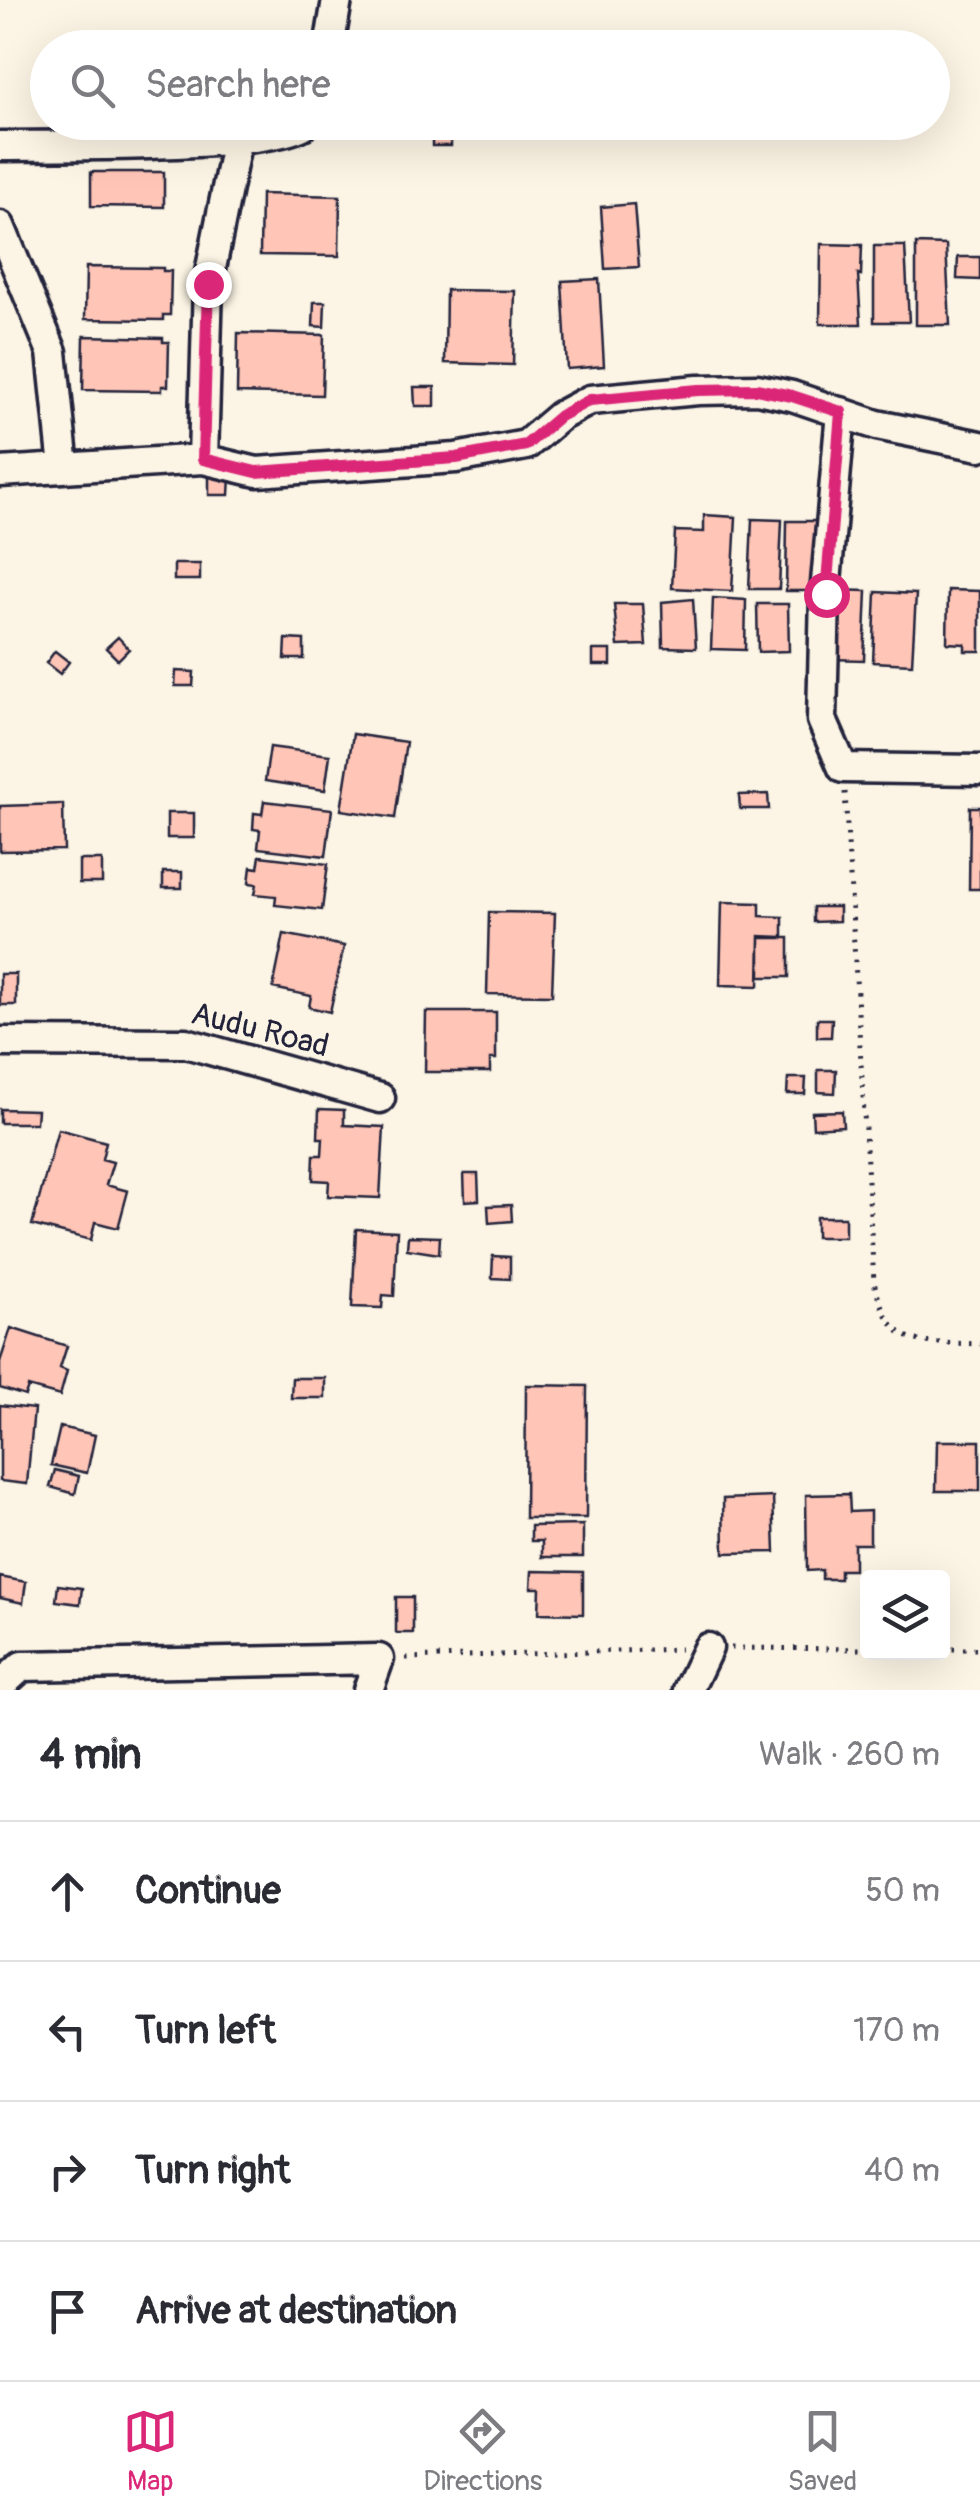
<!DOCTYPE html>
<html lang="en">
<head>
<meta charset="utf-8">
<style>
  :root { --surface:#fff; --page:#f2f2f3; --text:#2b2b33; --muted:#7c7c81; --line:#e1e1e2; --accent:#db2777 }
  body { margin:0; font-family:Pangolin,sans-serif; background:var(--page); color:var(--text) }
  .controls { position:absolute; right:30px; bottom:30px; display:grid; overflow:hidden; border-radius:10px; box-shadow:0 10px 40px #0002 }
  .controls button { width:90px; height:90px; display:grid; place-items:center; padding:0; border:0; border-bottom:2px solid var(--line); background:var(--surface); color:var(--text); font:50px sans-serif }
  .stop { position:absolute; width:30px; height:30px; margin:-22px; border:8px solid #db2777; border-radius:50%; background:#fff }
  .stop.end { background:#db2777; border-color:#fff; box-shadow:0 2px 10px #0008 }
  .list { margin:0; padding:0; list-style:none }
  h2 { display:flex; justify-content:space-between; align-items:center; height:130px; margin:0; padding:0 40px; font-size:42px }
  h2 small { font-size:32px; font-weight:400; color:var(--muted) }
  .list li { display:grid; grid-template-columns:65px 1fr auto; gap:30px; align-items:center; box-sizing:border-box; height:140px; padding:0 40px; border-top:2px solid var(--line) }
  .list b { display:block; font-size:38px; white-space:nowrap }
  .list em { font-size:32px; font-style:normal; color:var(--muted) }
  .icon { flex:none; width:55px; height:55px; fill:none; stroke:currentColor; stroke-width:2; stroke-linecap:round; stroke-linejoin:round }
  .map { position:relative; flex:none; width:980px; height:1690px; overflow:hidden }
  .search { position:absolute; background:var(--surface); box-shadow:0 10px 40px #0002; left:30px; right:30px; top:30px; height:110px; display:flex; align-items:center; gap:25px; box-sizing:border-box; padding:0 35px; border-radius:55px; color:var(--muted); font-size:38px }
  .sheet { height:690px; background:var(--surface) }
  nav { display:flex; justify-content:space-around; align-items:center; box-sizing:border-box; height:140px; border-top:2px solid var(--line); background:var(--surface); font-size:28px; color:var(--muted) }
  nav a { display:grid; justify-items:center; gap:5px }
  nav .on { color:var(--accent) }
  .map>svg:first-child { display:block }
</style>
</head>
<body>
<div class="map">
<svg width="980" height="1690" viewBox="0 0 980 1690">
  <rect width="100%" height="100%" fill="#fcf5e5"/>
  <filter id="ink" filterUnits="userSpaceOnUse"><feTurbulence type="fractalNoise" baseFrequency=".01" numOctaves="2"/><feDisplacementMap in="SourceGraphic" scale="20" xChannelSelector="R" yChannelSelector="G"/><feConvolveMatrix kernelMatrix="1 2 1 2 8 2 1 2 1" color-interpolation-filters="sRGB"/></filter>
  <g filter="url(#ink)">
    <path fill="#ffc5b6" stroke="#22223b" stroke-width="2.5" d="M432,122H451V146H432Z
      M91,172H164V207L91,206Z
      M261,194L340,196L339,256L260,255Z
      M634,204L639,267L605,269L601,207Z
      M821,244L862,245L861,275L858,274L861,324H820Z
      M916,244L946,245L950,325H916Z
      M874,246H905L909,322H874Z
      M958,257H980V280L957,279Z
      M86,267L163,268V271H171L170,315H163V320L85,319Z
      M599,279L604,366L567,369L562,281Z
      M446,290L515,291L513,365L445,363Z
      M314,302H325L324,327L313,326Z
      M238,333L324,335L322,395L237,393Z
      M84,336L163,338V342H169L168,386H162V391L83,390Z
      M414,387H435V406H415Z
      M209,476H230L229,495H209Z
      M704,515L736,517L732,591L672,588L675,531L704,532Z
      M752,519L782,520L779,589H749Z
      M787,521H821L820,591H786Z
      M174,564H200V580H174Z
      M832,590L867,591L864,660L830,659Z
      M948,590L980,591V651H965V644L947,643Z
      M876,592L916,594L912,664L873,662Z
      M713,598L746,600L745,650L711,649Z
      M693,599L696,648L663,647L662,602Z
      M614,604H643L646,645L618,646Z
      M757,604H788L789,651L758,652Z
      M118,637L129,649L118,660L106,648Z
      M286,639L304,640V659H285Z
      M593,650H611V665H593Z
      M55,651L69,662L60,674L46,663Z
      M176,671L194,672L193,686H175Z
      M353,734L406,742L395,818L341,810Z
      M270,747L330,755L325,790L265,781Z
      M768,794L769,809H740L739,795Z
      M264,801L332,809L326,856L258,848L260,830L253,829L254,813L262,814Z
      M63,804L64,850L0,851V806Z
      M970,807H980V889H969Z
      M167,813H194V838H167Z
      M260,856L328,864L322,910L275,905L276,896L255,894L257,884L249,883L251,867L258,868Z
      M79,860H102V883H79Z
      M163,872H182V888H163Z
      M722,902L760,903V916L783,917V937L760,936L759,986L720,985Z
      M813,907H839V921L813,922Z
      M489,912L555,913L552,995L487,994Z
      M284,934L344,946L330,1012L309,1007L311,996L273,988Z
      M760,938H789V977H760Z
      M0,974H16V1005H0Z
      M426,1012H496V1059H490V1072H425Z
      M817,1019H832L831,1037H817Z
      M818,1070H836L835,1093L818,1092Z
      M788,1078H806L805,1094H787Z
      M0,1109L37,1110L36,1123H0Z
      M319,1109L344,1110V1125L384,1127L380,1198L328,1196L329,1181L313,1180L314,1155H322L323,1138H318Z
      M842,1111L843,1126L813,1128L812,1112Z
      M58,1129L106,1142L102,1159L113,1162L106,1185L128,1191L118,1228L95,1222L91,1240L32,1225Z
      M464,1174H478L479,1200L465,1201Z
      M511,1205L512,1221L489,1223L488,1206Z
      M816,1217H845V1237H816Z
      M356,1229L397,1231L394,1296L383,1295L382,1308L352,1307Z
      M408,1236L440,1237L439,1254L407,1249Z
      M493,1256L510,1257V1279L492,1278Z
      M11,1328L67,1346L60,1368L67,1371L60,1396L28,1387L25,1396L0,1388V1362Z
      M292,1378H325V1398H291Z
      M526,1385L587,1386L586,1518H525Z
      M0,1405L34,1409L27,1484L0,1481Z
      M60,1427L95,1435L87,1473L51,1465Z
      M937,1441H980V1491H936Z
      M55,1470L79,1476L75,1494L50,1487Z
      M849,1494L850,1512L870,1511V1544H854V1570H840V1579H822V1570L807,1571L806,1495Z
      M773,1497L775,1552L724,1553L723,1499Z
      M583,1525V1557H542V1541H531V1526Z
      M532,1571L583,1572V1614L539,1613L540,1588H531Z
      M0,1577L26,1582L23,1603L0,1598Z
      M58,1585L82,1588L80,1604L56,1601Z
      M396,1597H413V1633H396Z"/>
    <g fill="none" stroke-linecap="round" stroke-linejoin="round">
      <g stroke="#22223b" stroke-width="35">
        <path id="minor" d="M329,48L337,0
          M0,146C51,145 277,149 307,122
          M0,226L52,352L64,468
          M841,412L825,594L822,720L843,768L980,770
          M203,459L208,283L237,139
          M0,472L203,459L257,472L456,458L526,445L560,416L590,400L698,390L757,389L792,396L877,425L980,446
          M0,1042L186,1043L380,1098
          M0,1686L22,1666L379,1659L368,1690
          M688,1690L708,1648"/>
      </g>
      <path stroke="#22223b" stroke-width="5" stroke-dasharray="2.5 8" stroke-linecap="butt" d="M845,792L874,1282C892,1352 918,1341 980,1344
        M731,1648L868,1649
        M942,1649H980
        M406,1658L680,1649"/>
      <use href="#minor" stroke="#fcf5e5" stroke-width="28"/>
    </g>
  </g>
  <g fill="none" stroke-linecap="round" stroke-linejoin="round" filter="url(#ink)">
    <path stroke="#db2777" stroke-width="12" d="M208,284L203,459L256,472L456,458L526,445L560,416L590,400L698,390L756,389L792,396L841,412L826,594"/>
  </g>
  <g text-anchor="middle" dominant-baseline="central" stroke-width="8" stroke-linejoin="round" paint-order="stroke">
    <g font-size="32" fill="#22223b" stroke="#fcf5e5">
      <text transform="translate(260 1030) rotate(14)">Audu Road</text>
    </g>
  </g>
</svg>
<div class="controls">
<button><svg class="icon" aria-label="layers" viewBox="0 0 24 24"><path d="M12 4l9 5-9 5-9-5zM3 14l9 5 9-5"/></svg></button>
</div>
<div class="stop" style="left:826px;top:594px"></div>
<div class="stop end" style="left:208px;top:284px"></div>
<div class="search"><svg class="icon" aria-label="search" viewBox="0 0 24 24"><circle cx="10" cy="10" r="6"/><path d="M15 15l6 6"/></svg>Search here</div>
</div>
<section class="sheet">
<h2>4 min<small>Walk · 260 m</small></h2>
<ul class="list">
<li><svg class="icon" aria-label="ahead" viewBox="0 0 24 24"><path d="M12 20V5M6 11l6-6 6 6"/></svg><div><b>Continue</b></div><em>50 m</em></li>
<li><svg class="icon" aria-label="left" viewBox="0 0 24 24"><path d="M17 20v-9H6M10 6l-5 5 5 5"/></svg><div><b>Turn left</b></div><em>170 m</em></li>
<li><svg class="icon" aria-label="right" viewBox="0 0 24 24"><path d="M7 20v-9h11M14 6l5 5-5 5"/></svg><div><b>Turn right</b></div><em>40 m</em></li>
<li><svg class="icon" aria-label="arrive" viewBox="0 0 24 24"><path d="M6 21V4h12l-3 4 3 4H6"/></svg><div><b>Arrive at destination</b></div></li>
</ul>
</section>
<nav>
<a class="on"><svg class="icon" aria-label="map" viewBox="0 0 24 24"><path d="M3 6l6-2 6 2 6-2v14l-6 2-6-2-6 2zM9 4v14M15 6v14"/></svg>Map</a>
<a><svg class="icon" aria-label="directions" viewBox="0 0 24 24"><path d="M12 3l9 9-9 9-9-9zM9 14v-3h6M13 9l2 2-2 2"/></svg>Directions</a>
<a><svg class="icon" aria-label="saved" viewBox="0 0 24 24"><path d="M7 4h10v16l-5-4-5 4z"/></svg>Saved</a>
</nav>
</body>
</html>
